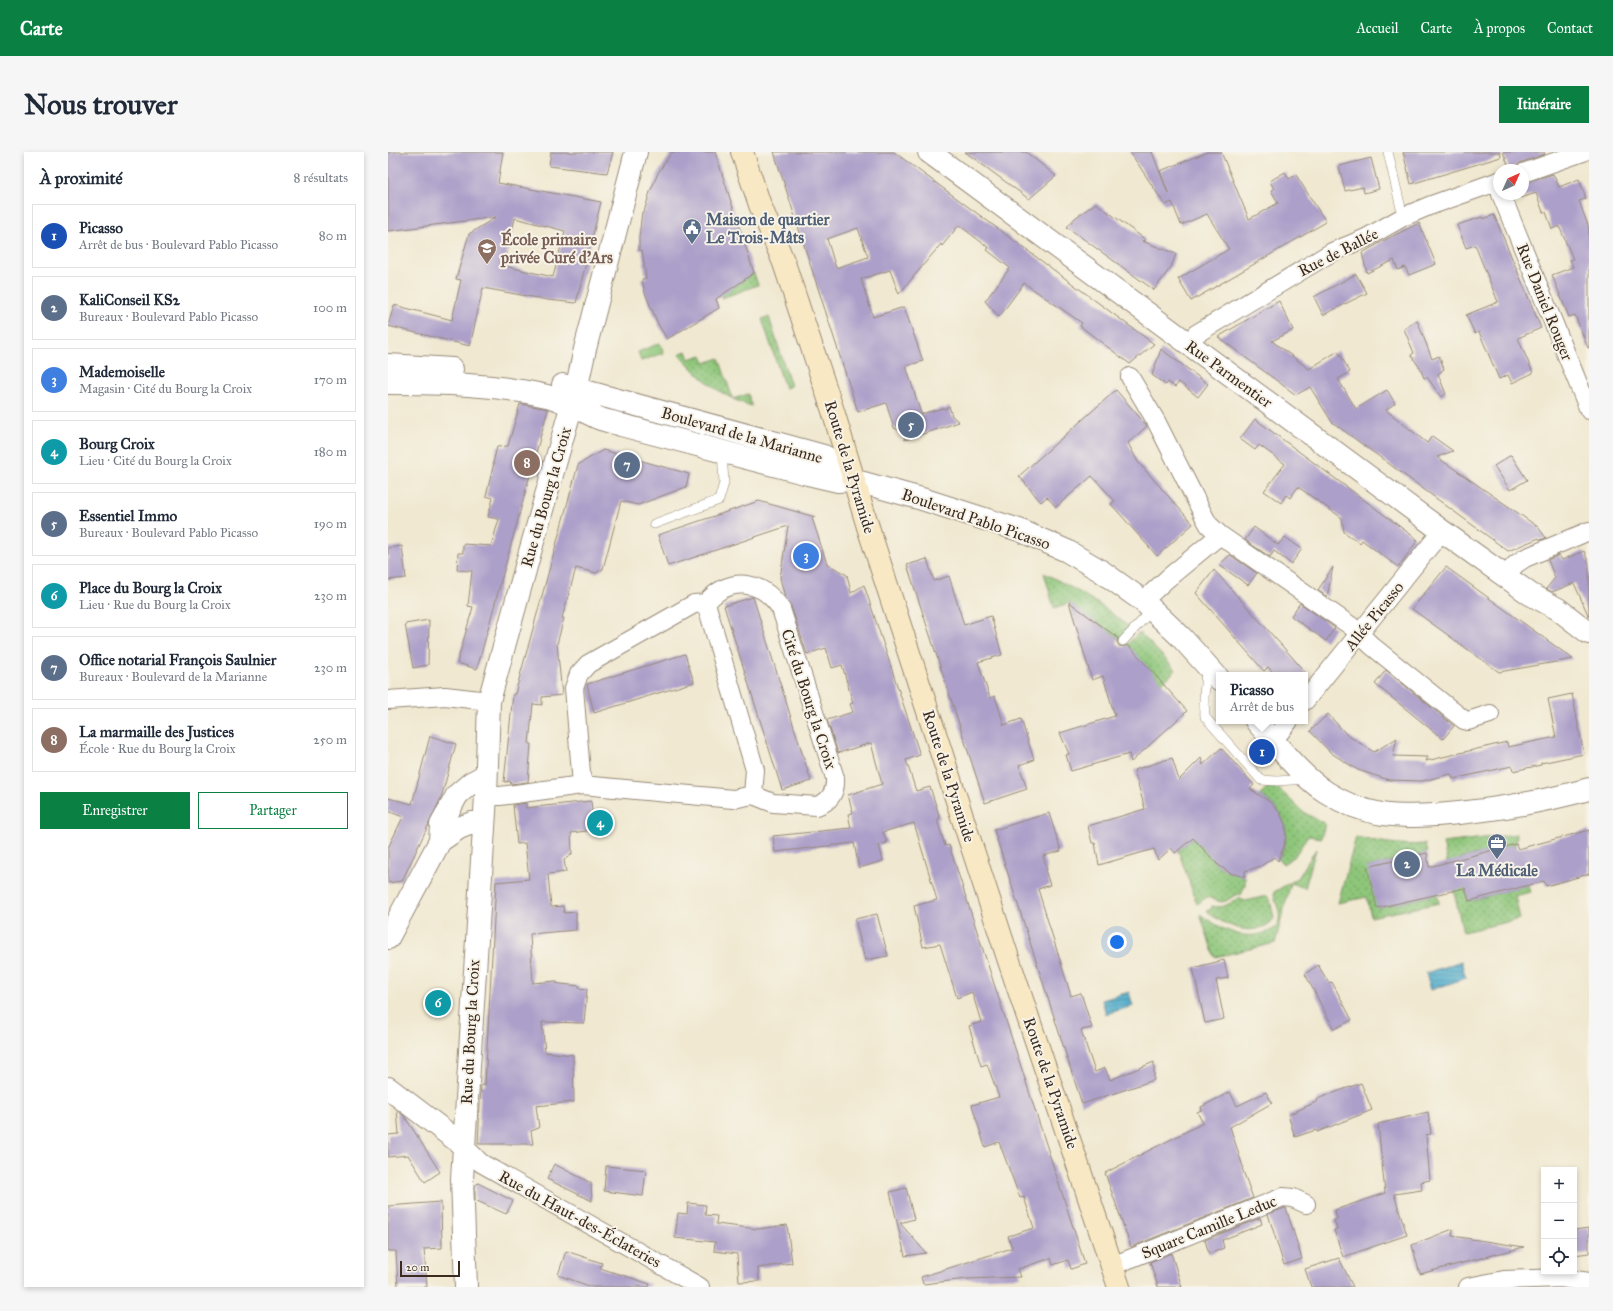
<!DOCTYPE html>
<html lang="fr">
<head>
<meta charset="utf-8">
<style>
  :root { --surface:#fff; --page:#f6f6f7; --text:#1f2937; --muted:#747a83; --line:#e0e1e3; --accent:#0b8043 }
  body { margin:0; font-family:"IM FELL Great Primer",serif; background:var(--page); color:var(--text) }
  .controls { position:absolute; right:12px; bottom:12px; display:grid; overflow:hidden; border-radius:0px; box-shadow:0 2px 6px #0003 }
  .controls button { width:36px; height:36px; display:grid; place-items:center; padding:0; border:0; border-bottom:1px solid var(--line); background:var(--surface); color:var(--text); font:20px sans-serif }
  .compass { position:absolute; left:1105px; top:12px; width:36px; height:36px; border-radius:50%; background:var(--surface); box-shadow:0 2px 6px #0003; rotate:45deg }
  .scale { position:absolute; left:12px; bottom:10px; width:60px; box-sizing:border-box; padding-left:4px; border:2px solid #3b2a1e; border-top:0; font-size:11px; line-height:14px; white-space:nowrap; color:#3b2a1e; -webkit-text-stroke:3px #f7f3e8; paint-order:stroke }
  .you { position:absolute; left:729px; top:790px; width:14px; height:14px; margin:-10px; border:3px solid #fff; border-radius:50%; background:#1a73e8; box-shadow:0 0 0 6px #1a73e833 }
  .badge { display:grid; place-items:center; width:26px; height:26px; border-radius:50%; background:var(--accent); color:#fff; font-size:13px; font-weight:700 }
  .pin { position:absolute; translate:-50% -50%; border:2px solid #fff; box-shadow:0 1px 4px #0006 }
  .popup { position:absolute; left:828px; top:520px; width:92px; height:52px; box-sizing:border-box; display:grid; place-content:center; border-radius:0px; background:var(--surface); filter:drop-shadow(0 1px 3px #0005); font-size:13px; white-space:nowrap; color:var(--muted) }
  .popup b { font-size:15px; color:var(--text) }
  .popup::after { content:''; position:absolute; left:50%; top:100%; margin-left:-8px; border:8px solid transparent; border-top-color:var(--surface) }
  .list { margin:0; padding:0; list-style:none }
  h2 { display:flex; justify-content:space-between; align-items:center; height:52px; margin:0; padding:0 16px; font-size:17px }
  h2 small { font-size:13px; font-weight:400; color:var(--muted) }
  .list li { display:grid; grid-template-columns:26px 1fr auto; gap:12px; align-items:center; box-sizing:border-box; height:64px; margin:0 8px 8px; padding:0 8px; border:1px solid var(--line); border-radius:0px }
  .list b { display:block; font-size:15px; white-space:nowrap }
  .list p { margin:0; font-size:13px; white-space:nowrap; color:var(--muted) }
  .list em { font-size:13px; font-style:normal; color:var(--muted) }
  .actions { display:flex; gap:8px; padding:12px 16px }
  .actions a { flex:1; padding:9px 0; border:1px solid var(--accent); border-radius:0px; text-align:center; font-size:14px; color:var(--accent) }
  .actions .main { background:var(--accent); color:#fff }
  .icon { flex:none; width:22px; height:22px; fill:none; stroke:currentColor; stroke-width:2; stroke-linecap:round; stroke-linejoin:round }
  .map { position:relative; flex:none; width:1201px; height:1135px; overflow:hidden; border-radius:0px }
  header { display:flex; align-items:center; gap:24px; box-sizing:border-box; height:56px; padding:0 20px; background:var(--accent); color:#fff }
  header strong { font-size:19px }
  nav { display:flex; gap:22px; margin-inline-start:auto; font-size:14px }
  .intro { display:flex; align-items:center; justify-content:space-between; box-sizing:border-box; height:96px; padding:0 24px }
  h1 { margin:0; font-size:28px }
  .button { padding:10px 18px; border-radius:0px; background:var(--accent); color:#fff; font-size:14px; font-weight:700 }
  main { display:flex; gap:24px; padding:0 24px }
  aside { flex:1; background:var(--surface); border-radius:0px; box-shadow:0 2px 6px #0003 }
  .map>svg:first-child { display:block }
</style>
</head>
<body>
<header>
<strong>Carte</strong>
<nav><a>Accueil</a><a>Carte</a><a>À propos</a><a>Contact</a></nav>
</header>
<div class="intro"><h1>Nous trouver</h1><a class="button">Itinéraire</a></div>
<main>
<aside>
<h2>À proximité<small>8 résultats</small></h2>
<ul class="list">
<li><span class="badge" style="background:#1a4fb4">1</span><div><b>Picasso</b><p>Arrêt de bus · Boulevard Pablo Picasso</p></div><em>80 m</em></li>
<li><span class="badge" style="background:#5c6f8a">2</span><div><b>KaliConseil KS2</b><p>Bureaux · Boulevard Pablo Picasso</p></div><em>100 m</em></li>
<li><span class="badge" style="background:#3f7fe0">3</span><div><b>Mademoiselle</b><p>Magasin · Cité du Bourg la Croix</p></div><em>170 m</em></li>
<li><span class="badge" style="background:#0f9aa8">4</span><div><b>Bourg Croix</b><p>Lieu · Cité du Bourg la Croix</p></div><em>180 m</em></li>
<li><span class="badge" style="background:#5c6f8a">5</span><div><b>Essentiel Immo</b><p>Bureaux · Boulevard Pablo Picasso</p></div><em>190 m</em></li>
<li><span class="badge" style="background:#0f9aa8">6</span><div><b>Place du Bourg la Croix</b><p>Lieu · Rue du Bourg la Croix</p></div><em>230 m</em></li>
<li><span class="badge" style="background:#5c6f8a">7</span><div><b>Office notarial François Saulnier</b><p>Bureaux · Boulevard de la Marianne</p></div><em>230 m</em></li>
<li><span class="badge" style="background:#8d6e63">8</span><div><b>La marmaille des Justices</b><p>École · Rue du Bourg la Croix</p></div><em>250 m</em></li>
</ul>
<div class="actions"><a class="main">Enregistrer</a><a>Partager</a></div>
</aside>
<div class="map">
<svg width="1201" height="1135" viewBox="0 0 1201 1135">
  <defs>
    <pattern id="green-dots" width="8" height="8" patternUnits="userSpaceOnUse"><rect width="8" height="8" fill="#8ec67a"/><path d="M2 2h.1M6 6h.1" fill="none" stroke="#75a163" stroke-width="1.8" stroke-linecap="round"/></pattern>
    <pattern id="water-rules" width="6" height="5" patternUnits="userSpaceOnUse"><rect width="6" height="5" fill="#4caacb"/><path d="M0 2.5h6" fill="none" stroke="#408ba4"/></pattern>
  </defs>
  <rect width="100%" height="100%" fill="#f7f3e8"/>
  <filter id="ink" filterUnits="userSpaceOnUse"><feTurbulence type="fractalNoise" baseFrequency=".025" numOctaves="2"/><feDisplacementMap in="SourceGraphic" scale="8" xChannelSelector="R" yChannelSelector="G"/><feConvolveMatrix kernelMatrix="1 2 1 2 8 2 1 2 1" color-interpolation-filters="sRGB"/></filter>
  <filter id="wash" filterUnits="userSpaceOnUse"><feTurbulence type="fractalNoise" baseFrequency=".012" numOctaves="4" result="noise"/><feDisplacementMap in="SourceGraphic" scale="16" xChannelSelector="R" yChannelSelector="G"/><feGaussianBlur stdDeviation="0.9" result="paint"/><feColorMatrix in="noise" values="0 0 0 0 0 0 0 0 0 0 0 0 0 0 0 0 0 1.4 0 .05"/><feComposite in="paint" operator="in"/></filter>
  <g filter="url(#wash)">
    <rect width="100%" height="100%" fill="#f0e8d0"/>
    <path fill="url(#green-dots)" stroke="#64784c" d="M366,121L370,133L334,146V137H343Z
      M381,165L403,234L397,236L374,167Z
      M298,199L301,207L314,203L317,211L331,206L345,247L360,242L364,254C332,245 313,226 291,202Z
      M656,421C687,437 716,453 742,476L732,487L681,451L666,456Z
      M749,482H753L788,518L774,531L739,493Z
      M880,635H889L915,660L937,672L933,686L920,684L906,705L895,712L890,707C906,682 897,657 871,643Z
      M1129,682L1128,692L1070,707L1081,749L1140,733L1142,740L1127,744L1132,767L1075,780L1055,691Z
      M968,685C991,690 1013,694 1037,692L1039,701L980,715L990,756L1049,742L1051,751L983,765L979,745L950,751Z
      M805,686L817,699L819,698C826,715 840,722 857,724V733L853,743L849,742L838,749L833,750L819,745L809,752L790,698Z
      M928,697L917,736L903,731L887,791L828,805L826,804L812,762C832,776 854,790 879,780C885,778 890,775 891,768C893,758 886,750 886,740L910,726Z
      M879,744L882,747L886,766C884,770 881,772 877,774C858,784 834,772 819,759L823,757L824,754C834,757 841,752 850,746L857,749Z"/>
    <path fill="#8ec67a" stroke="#64784c" d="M272,191L276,201L253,209L250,200Z"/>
    <path fill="url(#water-rules)" stroke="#446a74" d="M1073,809L1078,826L1043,838L1038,821Z
      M741,840L745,854L718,862L714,848Z"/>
    <g id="blocks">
      <path fill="#ac9fc9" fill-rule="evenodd" d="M0,0H115L110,31L213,50L188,151L160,148L95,136L82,194L0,174L6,153L64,168L73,128L68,127L81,82L108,65L0,79ZM127,66L177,79L165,125L116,114Z
        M163,0H225L219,21L161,14Z
        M284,0H327L366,121L328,147L331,156L279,187L270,172L257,141L254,127L258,126L254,98H251V85L254,60H256L262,40L270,21Z
        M386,0H506L766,192L742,212L692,174L694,171L636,131L611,165L597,149L622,116L599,98L601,96L571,73L554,94L553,92L511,142L502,118L473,127L485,165L516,155L535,209L518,214L533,262L555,256L557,257L561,254L564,264L571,270L517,288L515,280L506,276L498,251L470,260ZM470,76L480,105L448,116L439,87Z
        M577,0H638L668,24L641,47Z
        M742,0H764L780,41L772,19L820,0H833L861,67L890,51L883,38L886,37L882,29L897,20L901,27L908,23L938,70L803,149L790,127L841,97L819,62L793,73L784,50L777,53Z
        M1015,0H1112L1113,5L1023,32Z
        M1115,0H1156L1157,2L1132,11L1127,14L1125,18H1122Z
        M983,6L991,37L976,41L975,35L957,39L951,14Z
        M1165,22L1171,35L1191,27L1198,47L1191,49L1201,76V196H1200L1187,163L1181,165L1164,123L1185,115L1182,108L1185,107L1171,74L1164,77L1158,60H1155L1148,41L1133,46L1132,42H1135V31Z
        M708,51L758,88L754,89L788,102L783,115L766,138L679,75L687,66Z
        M1106,63L1153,176L1130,186L1145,221L1124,231L1120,223L1111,227L1091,180L1087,182L1078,163L1110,150L1087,93L1078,96L1069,73L1094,65L1095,67Z
        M1031,71L1048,112L1021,123L1017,115L1010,118L1006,108L979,121L974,101L999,87Z
        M968,122L979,141L935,163L926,145Z
        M891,149L905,178L884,189L921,217L950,199L962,220L950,227L968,257L999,238L1007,251L998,258L1039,291L1044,284L1065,299L1049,305L1150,375L1158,386L1152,388L1151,386L1120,399L944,270L922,235L908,243L830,185Z
        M1029,168L1044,207L1051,204L1056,217L1050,222L1058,242L1053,245L1039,225L1036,226L1032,216L1023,203L1026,201L1016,177Z
        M773,197L820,232L810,245L791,230L787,235L780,230L778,233L764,223Z
        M728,238L759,274L740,291L750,310L805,372L769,404L723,352L727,349L704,324L668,355L659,345L653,350L631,324Z
        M132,252L160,257L89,517L69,511L85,455L80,454L84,419L69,418L70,401H75V392L103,394L111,367L100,365L105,346L98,344L106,311H105L109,295L120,294Z
        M867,267L1030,388L1010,415L974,388L972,391L956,380L954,366L910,335L902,346L898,343L893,351L876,339L897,312L871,293L867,298L852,287Z
        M215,298L301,322L298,335L250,353L233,349L215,417L208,421L188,416L174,466H176L169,492L174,543L154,545V553L145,552L141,592H143L140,630L123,632L122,629L116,630L125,542H127L190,313Z
        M1123,303L1139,328L1122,338L1106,314Z
        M371,349L427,365L424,366L439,412L459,423L463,441L476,433L532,603L518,608L528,639L542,635L552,666L549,668L557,694L561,693L697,1112L683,1117L680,1108L665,1113L663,1106L630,1117L633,1125L579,1127L535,1132L533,1125L624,1096L620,1084L646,1076L636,1045L632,1046L611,990L597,995L584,953L611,945L599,912L593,914L581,874L593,870L584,840L569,846L552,792L535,795L526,754L549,748L526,671L495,680L499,691L491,693L495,709L471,716L466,691L387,700L385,684L463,676L460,662L465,661L460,643L494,632L483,591L450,601L439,568L465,560L462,552L465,551L454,513L444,516L438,496L419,502L403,454L397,445L392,426L400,374L280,414L270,383Z
        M866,375L890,393L897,385L914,397L903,412L886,399L882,405L857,388Z
        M14,394L18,426L0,428V396Z
        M1196,399L1201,412V465L1186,431L1164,440L1158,437L1167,426L1160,408L1171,403L1174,408Z
        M842,403L869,421L860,433L831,413Z
        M539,407L546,429L561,424L576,473L603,464L614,503L590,510L602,546L607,544L616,573L633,567L646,608L631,613L639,637L597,651L519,413Z
        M945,415L939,445L930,438Z
        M1058,415L1185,507L1111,520L1024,457Z
        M826,418L904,505L919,523H887L880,515L876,519L808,441Z
        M365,445L423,629L394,638L336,454Z
        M681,450L730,486L729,490L731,494L736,495L739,493L744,497L799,559L743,610L741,602L683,619L678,603L681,602L672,581L727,564L715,524L704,528Z
        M912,451L947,476L938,489L903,464Z
        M41,468L40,513L25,516L17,472Z
        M297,502L306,530L206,561L199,532Z
        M998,518L1066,574L1055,587L987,532Z
        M1184,542L1196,602L1153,611V613L1125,619L1124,614L1065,627L1063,622L1034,629L1001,628L970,618L943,601L922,579L940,562L959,583L986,600L1009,586L1005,604L1040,605L1038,609L1119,590L1120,595L1168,585L1160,547Z
        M42,584L68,592L53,646L14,729L0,731V696L15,665L0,659V646L24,652Z
        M833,596L866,633L862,637L882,650L892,661L897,672L898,684L896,694L890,709L886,705L873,714L857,719V725L842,721L829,712L805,686L787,701L783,696L770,708L766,697L711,713L707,691H704L700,674L757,657L746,618L784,606L791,628L813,606L815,613Z
        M203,649L206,678L183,681L184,702L176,708L178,720L160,722L163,755L175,754L176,761L188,760V778L142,782L145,831L168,829V831L173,832L192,834L191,836L199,837L196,871L154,870L157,900L185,903L186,950L148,954L151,976L143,979L145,992H90L93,933H97L108,730L141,727L137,691L129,692L125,653L138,651V656Z
        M661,661L673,699L655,704L659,718H657L662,733L650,737L683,844L693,841L704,876L693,878L707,920L717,916L722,928L766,910V928L694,952L606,678Z
        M1201,678V722L1158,734L1156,729L1081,749L1077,736L989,756L979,715L1039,701L1041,715L1128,692L1130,697Z
        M489,762L500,804L477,808L467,767Z
        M836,808L840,826L828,828L836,867L817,871L805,816Z
        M930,813L939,828L941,831L944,830L964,868L946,877L917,822Z
        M973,931L984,958L929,980L928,978L907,985L900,963L930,949L929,947Z
        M842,940L849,954L878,940L884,951L842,975L855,1015L854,1016L865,1046L743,1095L717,1021L815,971L809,960L814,958L813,955Z
        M9,958L17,965L52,1020L37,1030L20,1003L0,1005V983L11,982Z
        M1040,960L1043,982L1038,983L1042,1028L1033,1030L1034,1038L1006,1042L1019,1083L955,1105L946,1078L949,1077L946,1068L949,1067L947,1058L997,1041L990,972Z
        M166,1012L203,1031L204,1049L159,1027Z
        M218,1014L258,1018L255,1044L216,1039Z
        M90,1031L125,1049L118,1062L87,1048V1034Z
        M518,1036L526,1067L512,1071L538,1101L517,1104L502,1040Z
        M53,1050L54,1096L36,1097L39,1135H10L8,1099H0V1054Z
        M300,1051L318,1053L317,1063L329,1064L328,1072L370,1077L399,1073L404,1111L370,1116L371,1129L351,1130L349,1102L326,1099L327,1090L287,1086L290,1061L299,1062Z
        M897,1056H898L914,1107L896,1113L880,1062Z
        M872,1066L874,1072L834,1088L836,1096L821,1102L817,1088Z
        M1201,1076V1101L1186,1103V1078Z
        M1065,1077L1064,1084L1136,1095L1032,1122L1024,1093Z
        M178,1099L214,1111L212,1116L262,1132L261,1135H204L170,1123Z
        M783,1101L794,1135H770L762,1110Z
        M951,1106L965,1135H923L917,1117Z"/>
    </g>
  </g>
  <g filter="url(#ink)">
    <use href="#blocks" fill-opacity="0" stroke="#968977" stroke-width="1"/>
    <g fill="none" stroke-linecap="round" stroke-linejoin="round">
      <g stroke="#968977" stroke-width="10">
        <path id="service" d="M1000,0L1015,65
          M266,372L331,348L336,331L334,300
          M735,489L764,458
          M818,517L816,546L817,565L873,628L889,629L918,627"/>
      </g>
      <g stroke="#968977" stroke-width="20">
        <path id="minor" d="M1135,21L1195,0
          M1113,42L1201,258
          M800,192L808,182L944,100L978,86L1015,65L1041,54L1111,29
          M742,225L768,269L817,366L821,373L832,383L963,474L984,494L1076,568L1080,569L1102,562
          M1117,424L1128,412L1137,406L1201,379
          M755,449L780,426L832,383
          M318,451C340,424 374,427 393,457L447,626C448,640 442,650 429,654L385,651L365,643
          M0,548L57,544L101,549
          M917,549L1054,379
          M885,589L901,569
          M98,644H112L194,633L345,647L365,643L367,618L318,451L306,452L200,512L191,522L186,536L194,633
          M76,994L93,1011L312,1135
          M724,1114L895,1045L905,1046L918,1052
          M1080,1135L1116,1128L1173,1126L1201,1130"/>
      </g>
      <g stroke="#968977" stroke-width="24">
        <path id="tertiary" d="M541,0L1054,379L1142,442L1170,457L1201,481
          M0,213L64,217
          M0,231C53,231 107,232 159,244C177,249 193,258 210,266C217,269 226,270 233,273L420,322L450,329L465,328L534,347L631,378L679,399L713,419L755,449L793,485L831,527
          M175,233L436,304L450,313L465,328
          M868,569C890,593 910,622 938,640C955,651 975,659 994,662C1013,665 1030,664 1049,663C1100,659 1151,651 1201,637
          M52,689L53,673L69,643L83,631L98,623
          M0,786L52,689L71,676L84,671L96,670
          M0,936L76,994
          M78,1135L74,1027L98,644L101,549L142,400L188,238L197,197L248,0"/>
      </g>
      <g stroke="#968977" stroke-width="24">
        <path id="secondary" d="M354,0L372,53L396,111L445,259L480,375L621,809L731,1135"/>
      </g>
      <use href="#service" stroke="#fff" stroke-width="9"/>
      <use href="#minor" stroke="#fff" stroke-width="18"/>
      <use href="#tertiary" stroke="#fff" stroke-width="22"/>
      <use href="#secondary" stroke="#f8e8c3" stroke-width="22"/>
    </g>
  </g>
  <defs>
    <g id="civic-pin" transform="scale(1)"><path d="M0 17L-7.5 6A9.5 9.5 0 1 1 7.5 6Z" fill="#5c6f8a" stroke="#f7f3e8"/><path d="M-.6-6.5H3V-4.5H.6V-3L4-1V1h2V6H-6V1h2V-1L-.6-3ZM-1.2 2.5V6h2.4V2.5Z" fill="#fff"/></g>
    <g id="school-pin" transform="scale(1)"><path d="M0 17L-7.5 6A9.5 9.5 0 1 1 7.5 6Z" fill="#8d6e63" stroke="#f7f3e8"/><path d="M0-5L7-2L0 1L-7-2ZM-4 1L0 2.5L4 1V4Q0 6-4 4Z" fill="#fff"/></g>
    <g id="office-pin" transform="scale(1)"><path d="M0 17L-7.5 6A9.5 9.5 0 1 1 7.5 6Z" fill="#5c6f8a" stroke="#f7f3e8"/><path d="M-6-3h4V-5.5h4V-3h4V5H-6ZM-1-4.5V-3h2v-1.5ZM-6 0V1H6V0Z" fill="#fff"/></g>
  </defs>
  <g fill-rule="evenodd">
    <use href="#civic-pin" x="304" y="76"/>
    <use href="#school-pin" x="99" y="96"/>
    <use href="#office-pin" x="1109" y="691"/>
  </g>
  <g text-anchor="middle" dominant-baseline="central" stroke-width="4" stroke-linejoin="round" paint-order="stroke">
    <g font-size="16" font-weight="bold" fill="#4e5e75" stroke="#f7f3e8" text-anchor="start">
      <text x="318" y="67">Maison de quartier<tspan x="318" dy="18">Le Trois-Mâts</tspan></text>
      <text x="1109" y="718" text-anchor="middle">La Médicale</text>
    </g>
    <g font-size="16" font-weight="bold" fill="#785e54" stroke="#f7f3e8" text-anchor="start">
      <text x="113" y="87">École primaire<tspan x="113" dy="18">privée Curé d'Ars</tspan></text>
    </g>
    <g font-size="16" fill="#3b2a1e" stroke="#f7f3e8">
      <text transform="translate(950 100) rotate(-27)">Rue de Ballée</text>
      <text transform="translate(1157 150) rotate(68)">Rue Daniel Rouger</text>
      <text transform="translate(841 222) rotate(36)">Rue Parmentier</text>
      <text transform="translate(354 283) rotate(16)">Boulevard de la Marianne</text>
      <text transform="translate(462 315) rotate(73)">Route de la Pyramide</text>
      <text transform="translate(158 345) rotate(-74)">Rue du Bourg la Croix</text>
      <text transform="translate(588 367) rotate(19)">Boulevard Pablo Picasso</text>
      <text transform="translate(986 464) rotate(-51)">Allée Picasso</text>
      <text transform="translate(421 547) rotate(72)">Cité du Bourg la Croix</text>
      <text transform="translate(561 624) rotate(72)">Route de la Pyramide</text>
      <text transform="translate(82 880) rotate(-87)">Rue du Bourg la Croix</text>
      <text transform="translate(663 931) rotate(71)">Route de la Pyramide</text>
      <text transform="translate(192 1067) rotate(29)">Rue du Haut-des-Éclateries</text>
      <text transform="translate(821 1075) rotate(-22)">Square Camille Leduc</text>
    </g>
  </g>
</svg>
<div class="controls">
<button>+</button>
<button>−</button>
<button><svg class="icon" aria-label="locate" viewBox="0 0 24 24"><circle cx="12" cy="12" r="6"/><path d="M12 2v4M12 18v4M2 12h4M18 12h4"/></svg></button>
</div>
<svg class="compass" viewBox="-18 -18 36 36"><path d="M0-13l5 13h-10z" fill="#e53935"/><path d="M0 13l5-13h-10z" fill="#747a83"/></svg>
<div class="scale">20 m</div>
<div class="you"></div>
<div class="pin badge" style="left:874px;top:600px;background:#1a4fb4">1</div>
<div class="popup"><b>Picasso</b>Arrêt de bus</div>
<div class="pin badge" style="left:1019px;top:712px;background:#5c6f8a">2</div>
<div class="pin badge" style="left:418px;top:404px;background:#3f7fe0">3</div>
<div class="pin badge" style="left:212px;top:671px;background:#0f9aa8">4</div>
<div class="pin badge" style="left:523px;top:273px;background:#5c6f8a">5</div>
<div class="pin badge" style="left:50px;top:851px;background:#0f9aa8">6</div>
<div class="pin badge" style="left:239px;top:313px;background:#5c6f8a">7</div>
<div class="pin badge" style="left:139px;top:311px;background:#8d6e63">8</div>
</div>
</main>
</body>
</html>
